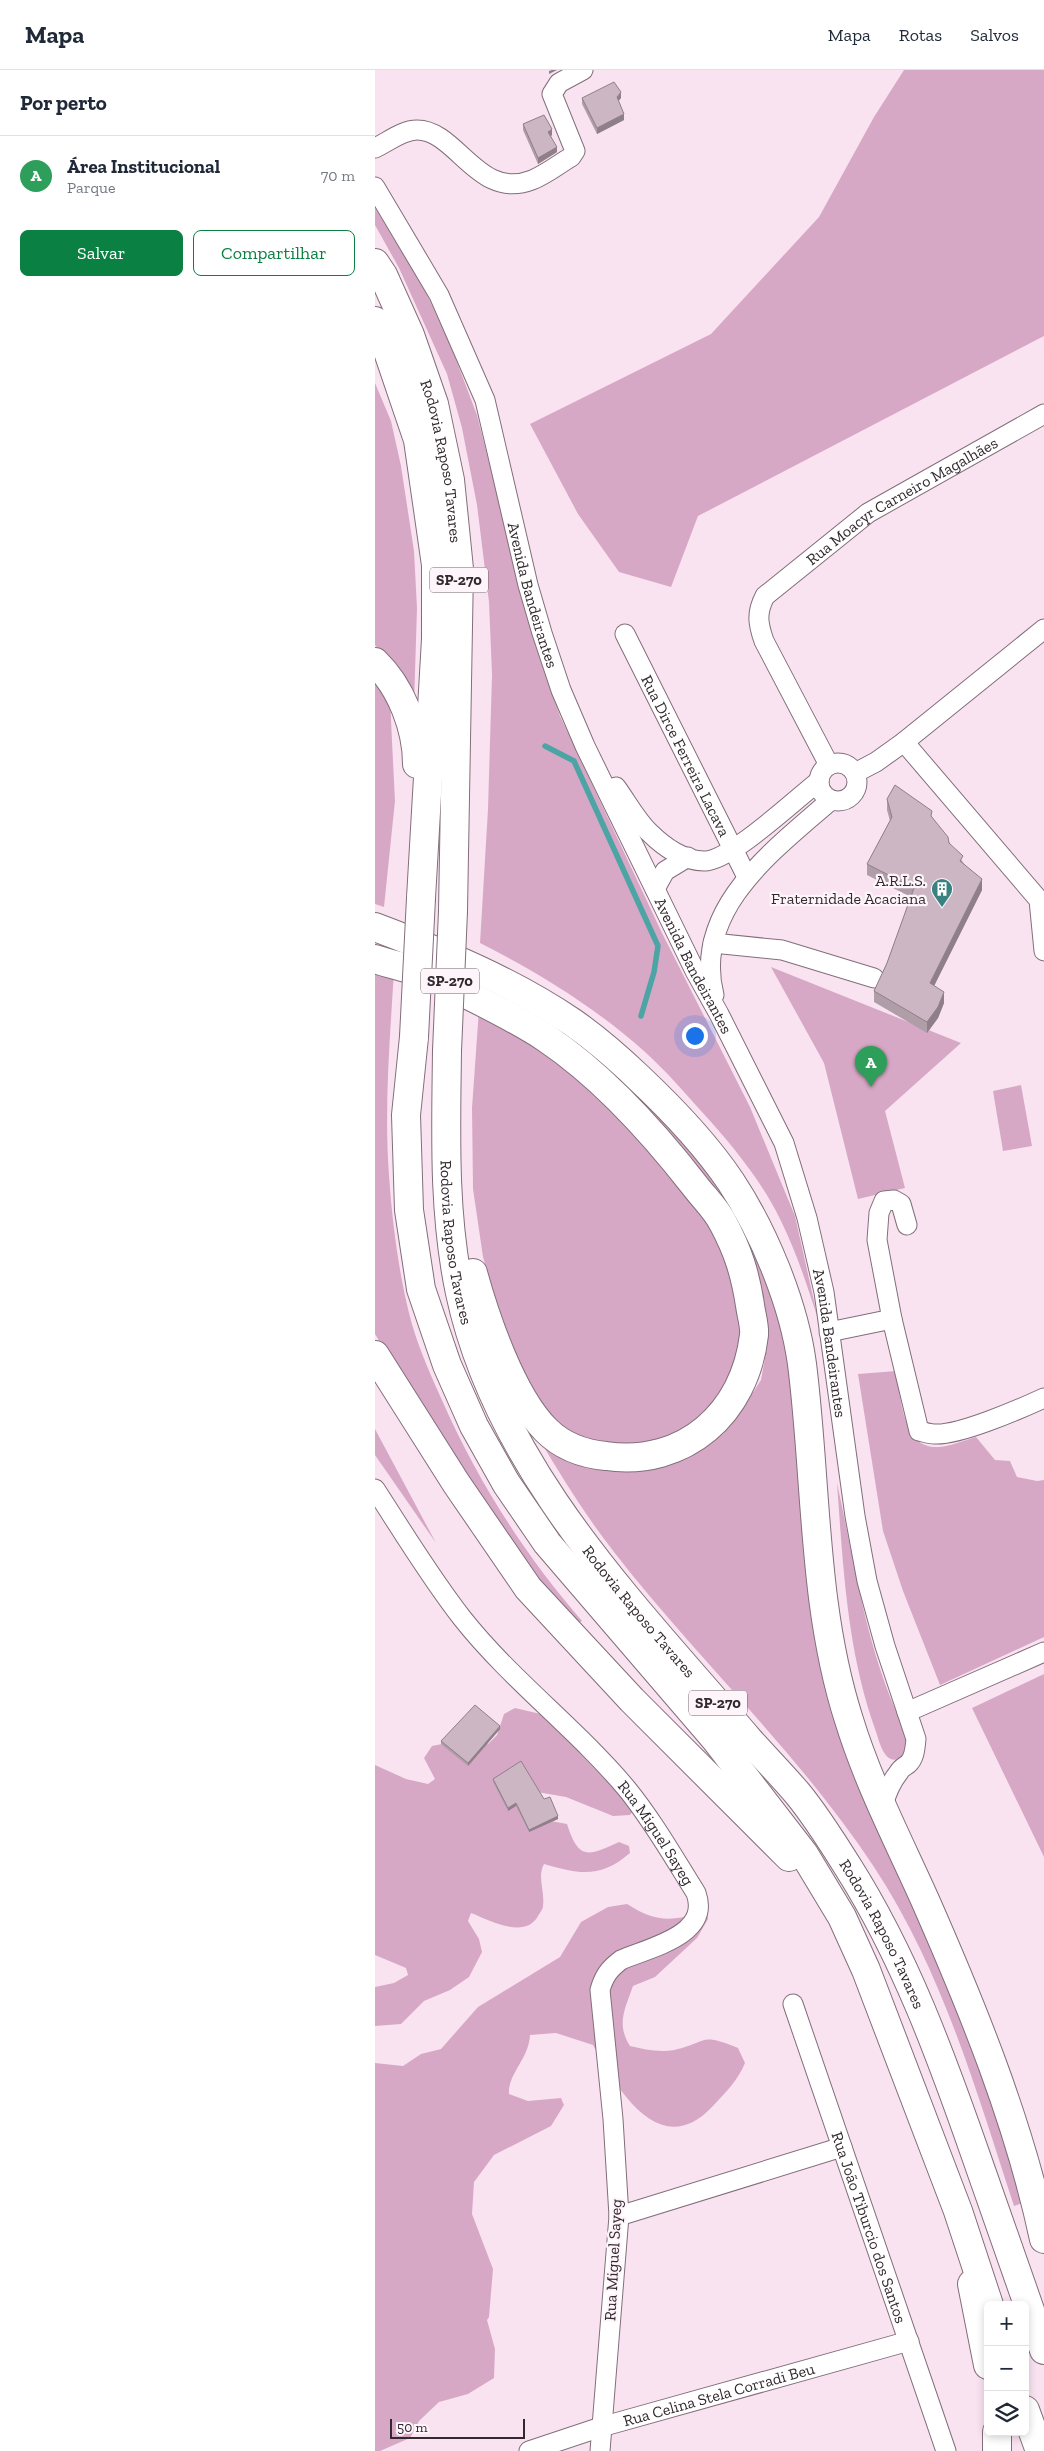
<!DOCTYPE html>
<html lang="pt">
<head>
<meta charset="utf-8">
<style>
  :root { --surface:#fff; --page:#f6f6f7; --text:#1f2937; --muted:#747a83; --line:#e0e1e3; --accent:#0b8043 }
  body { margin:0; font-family:"Zilla Slab",serif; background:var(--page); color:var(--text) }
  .controls { position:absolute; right:15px; bottom:15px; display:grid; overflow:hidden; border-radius:8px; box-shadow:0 2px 8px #0003 }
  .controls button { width:45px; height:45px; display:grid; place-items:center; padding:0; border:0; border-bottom:1px solid var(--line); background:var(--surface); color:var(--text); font:25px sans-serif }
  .scale { position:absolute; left:15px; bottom:12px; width:135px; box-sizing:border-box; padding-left:5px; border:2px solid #32292e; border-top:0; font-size:14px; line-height:18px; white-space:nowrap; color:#32292e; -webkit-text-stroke:4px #fef5fa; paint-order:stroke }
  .you { position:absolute; left:319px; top:965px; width:18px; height:18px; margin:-12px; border:4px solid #fff; border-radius:50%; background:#1a73e8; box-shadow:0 0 0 8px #1a73e833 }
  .badge { display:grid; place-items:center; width:32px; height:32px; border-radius:50%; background:var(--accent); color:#fff; font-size:16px; font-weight:700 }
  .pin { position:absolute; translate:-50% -41px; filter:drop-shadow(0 1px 2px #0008) }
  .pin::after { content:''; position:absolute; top:26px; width:18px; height:15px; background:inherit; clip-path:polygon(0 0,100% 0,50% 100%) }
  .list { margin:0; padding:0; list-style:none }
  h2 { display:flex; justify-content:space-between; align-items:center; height:65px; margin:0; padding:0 20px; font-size:21px }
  h2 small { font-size:16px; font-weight:400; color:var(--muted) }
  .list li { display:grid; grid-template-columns:32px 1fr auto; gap:15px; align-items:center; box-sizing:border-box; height:80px; padding:0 20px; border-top:1px solid var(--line) }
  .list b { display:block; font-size:19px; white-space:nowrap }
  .list p { margin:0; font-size:16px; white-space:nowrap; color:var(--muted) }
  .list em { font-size:16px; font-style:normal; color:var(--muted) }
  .actions { display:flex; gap:10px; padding:15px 20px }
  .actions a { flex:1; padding:11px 0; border:1px solid var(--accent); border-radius:8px; text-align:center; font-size:18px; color:var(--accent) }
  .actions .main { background:var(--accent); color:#fff }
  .icon { flex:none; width:28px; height:28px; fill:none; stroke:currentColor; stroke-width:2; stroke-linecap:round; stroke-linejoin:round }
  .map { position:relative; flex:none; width:669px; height:2381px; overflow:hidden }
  header { display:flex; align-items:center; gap:30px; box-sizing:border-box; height:70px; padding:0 25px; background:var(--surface); border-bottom:1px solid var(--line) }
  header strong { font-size:24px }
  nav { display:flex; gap:28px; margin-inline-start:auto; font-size:18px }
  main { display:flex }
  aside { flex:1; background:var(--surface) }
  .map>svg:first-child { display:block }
</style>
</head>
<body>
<header>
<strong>Mapa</strong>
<nav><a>Mapa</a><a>Rotas</a><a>Salvos</a></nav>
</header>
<main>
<aside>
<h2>Por perto<small></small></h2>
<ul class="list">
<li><span class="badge" style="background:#2e9e5b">A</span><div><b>Área Institucional</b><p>Parque</p></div><em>70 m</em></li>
</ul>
<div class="actions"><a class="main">Salvar</a><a>Compartilhar</a></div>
</aside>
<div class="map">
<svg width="669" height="2381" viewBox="0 0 669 2381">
  <rect width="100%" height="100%" fill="#fae3f1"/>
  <path fill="#d7a8c5" d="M529,0H669V266L323,446L296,517L244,502L203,444L155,354L336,264L444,147L499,47Z
    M0,133L44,207L77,279L102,345L161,577L185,646L287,863L375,1037L420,1146L443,1249C432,1215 421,1181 405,1149C386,1110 357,1075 327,1042C309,1022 290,1000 270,982C221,938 164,903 105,873L113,739L117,605L114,532L102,435L87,358L72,304L24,198L0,155Z
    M0,313L16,351L26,396L39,481L42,538L39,635L27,608L0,575Z
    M0,605L15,626L17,671L20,731L9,837L0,834Z
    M0,897L19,901C15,968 9,1037 14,1105C17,1151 23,1198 34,1243C41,1272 54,1301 66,1328C102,1410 149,1484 207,1551L202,1554L170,1519L81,1397L0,1264Z
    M396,897L586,973L510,1041L530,1118L483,1129L449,993Z
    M113,910L180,948L312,1069L372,1154L411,1259L444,1557L589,1943L629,2060L648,2133L639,2136C601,2020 567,1900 499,1797C424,1683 322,1589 239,1482C210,1445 186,1406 163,1367L317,1383L348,1364L368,1338L386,1310L392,1277L389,1242L351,1140L111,926Z
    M104,939L218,1016L301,1104L344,1170L369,1251L362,1304L334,1347L280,1376L217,1374L191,1361L167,1337L150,1308L127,1253L108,1187L98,1119L97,1038Z
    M646,1015L657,1076L628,1081L618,1021Z
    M521,1301C526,1326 527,1380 564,1377C576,1376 590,1370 601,1367L620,1390L635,1391L642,1407L662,1411L669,1410V1567L565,1615L528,1521L508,1461L483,1304Z
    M0,1359L61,1473L0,1385Z
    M462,1413C480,1494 491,1579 527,1654C530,1662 534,1671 532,1679C530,1690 516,1694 510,1684C505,1677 503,1667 500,1659C472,1580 468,1496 462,1413Z
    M669,1604V1787L597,1638Z
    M140,1638L187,1649L262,1736L255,1745L238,1746L191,1727L162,1722L176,1751L192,1754C204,1791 213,1786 244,1772L254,1776L255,1783C225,1809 204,1804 169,1794C162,1807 170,1821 168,1836C168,1839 165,1843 163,1846C150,1870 114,1850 96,1843L93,1851L104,1869L107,1882L94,1907L75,1920L49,1931L26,1954L0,1956V1917L19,1913L33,1905L31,1898L0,1885V1695L31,1709L53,1714L60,1709L49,1688L57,1676L77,1672L101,1676L113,1674L122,1665L129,1644Z
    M252,1834C282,1853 298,1852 332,1840L333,1849L322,1868L280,1907L258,1916C250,1939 241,1954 255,1976C269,1979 284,1983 299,1980C334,1972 324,1962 363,1978L370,1993C363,2010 351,2022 338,2036C285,2093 242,2019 218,1975L181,1963L155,1965C154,1989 133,2003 134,2024L153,2031L186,2028L189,2035L176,2056L119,2085L99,2112L97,2144L118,2199L114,2247L112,2250L120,2279L119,2308L93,2324L64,2332L44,2351L35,2368L5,2381H0V1993L28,1996L46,1984L66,1979L103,1937L185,1887L206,1852L233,1837Z"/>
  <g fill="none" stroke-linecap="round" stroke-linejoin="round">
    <path stroke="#4da4a4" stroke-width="5.5" d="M170,676L199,691L283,876L279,902L266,946"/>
    <g stroke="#826e7a" stroke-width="21">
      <g id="minor">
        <path d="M0,78C13,72 27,60 42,60C82,60 103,131 157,110C170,105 184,94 196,87L200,81L177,24L184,13L208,0"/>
        <path id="s1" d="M0,117L64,225L110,330L153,515L167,563L186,620L210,676L320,901L344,944L409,1073L432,1148L449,1222L480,1446L492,1511L510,1576L541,1669C540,1677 540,1688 533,1694C529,1697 526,1698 524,1702C515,1713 511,1724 507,1738"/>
        <path id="s2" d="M250,564L372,807"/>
        <path d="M529,672L664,830L669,881"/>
        <circle cx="463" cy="712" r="19"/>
        <path id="s3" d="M454,695L389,571C383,554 381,543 390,526L493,443L669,344"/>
        <path d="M480,703L501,692L529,672L669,559"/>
        <path d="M241,717C252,732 262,751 275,763C289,777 309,791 329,791C354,792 421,729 444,711"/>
        <path d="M280,819L290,801L313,787"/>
        <path d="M338,873L407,880L499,908"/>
        <path d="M339,925C317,839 399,780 456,730"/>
        <path d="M532,1155L526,1134L519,1130L509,1131L504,1143L502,1170L517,1249L544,1361C549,1362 554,1364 559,1364C583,1366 645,1339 669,1328"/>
        <path d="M454,1262L517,1249"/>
        <path id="s4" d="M0,1419C28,1462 55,1507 87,1548C136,1610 201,1658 252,1719C278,1751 299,1788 321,1823C336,1865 276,1877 246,1890C234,1899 229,1906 225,1920L238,2049L244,2146L225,2381"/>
        <path d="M532,1642L669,1582"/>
        <path id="s5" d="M418,1934L571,2381"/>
        <path d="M244,2146L467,2077"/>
        <path id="s6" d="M154,2381L226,2357L534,2271"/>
      </g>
    </g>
    <g stroke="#826e7a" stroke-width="30">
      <g id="highway">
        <path id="s7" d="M0,193L8,205L35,265L59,334L75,410L84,499L78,841"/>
        <path d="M0,251L10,273L43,370L61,495V569L46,828"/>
        <path d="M0,592C26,617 42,658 42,694"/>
        <path d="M0,857C69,883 136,911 197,952C220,968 243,988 263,1007C297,1039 330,1073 356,1112C389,1162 419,1234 427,1294C442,1412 437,1535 474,1650C493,1712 523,1770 550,1830C598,1939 644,2052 669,2169"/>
        <path d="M0,889C19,895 40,900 59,907C71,912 83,920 95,926C121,939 147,952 171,968C229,1007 278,1062 320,1116C329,1128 341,1139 348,1153C363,1181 370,1203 375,1235C376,1244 380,1256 379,1265C370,1343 310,1397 231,1386C209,1384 187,1376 171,1360C137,1326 111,1250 98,1203"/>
        <path d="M39,967L31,1045L34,1140L46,1219L72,1295L99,1356L131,1413L172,1473L341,1670L429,1784L467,1847L491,1900L583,2141L614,2235"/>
        <path id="s8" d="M72,981C71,1062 68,1143 85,1223C123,1401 260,1536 374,1670C390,1688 407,1705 423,1724C441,1746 458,1773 473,1797C530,1887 566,1986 601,2086C624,2151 646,2216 669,2280"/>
        <path d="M0,1285L81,1413L153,1518L257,1630L414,1787"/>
        <path d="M597,2214L613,2295"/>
        <path d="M650,2340L665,2381"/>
        <path d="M622,2381V2362"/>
      </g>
    </g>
    <use href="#minor" stroke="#fff" stroke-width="19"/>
    <use href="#highway" stroke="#fff" stroke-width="28"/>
    <g stroke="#826e7a" stroke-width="30" stroke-linecap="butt">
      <path id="highway-bridge" d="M39,967L46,828
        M72,981L78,841"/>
    </g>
    <use href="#highway-bridge" stroke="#fff" stroke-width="28"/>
  </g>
  <path fill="#af9da8" d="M207,28H246L243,31L249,50L222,64L207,34Z
    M148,54L177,65L176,66L182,82L163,94L148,60Z
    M512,729L557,747L607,820L559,916L569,933L563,948L552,963L499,932V921L512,893L536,827L492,805V794L515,751L512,740Z
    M125,1659L93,1696L66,1674V1671Z
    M118,1709L183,1749L154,1762L141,1736L133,1741L118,1712Z"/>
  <path fill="#8f7f88" d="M177,0H182L174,4V1Z
    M246,22V28L242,33V27Z
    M249,44V50L222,64V58Z
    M177,59V65L173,68V62Z
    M182,77V82L163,94V88Z
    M607,809V820L555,924V913Z
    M569,922V933L563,948L552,963V952Z
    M125,1656V1659L93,1696V1693Z
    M141,1733V1736L133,1741V1738Z
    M183,1746V1749L154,1762V1760Z"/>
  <path fill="#ccb6c3" stroke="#8f7f88" d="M239,12L246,22L242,27L249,44L222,58L207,28Z
    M169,45L177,59L173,62L182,77L163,88L148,54Z
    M520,715L557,741L556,746L573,767L574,773L588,786L585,791L607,809L555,913L569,922L563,937L552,952L499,921L512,893L539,818L492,794L517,747L512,729Z
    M100,1635L125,1656L93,1693L66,1671Z
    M146,1691L169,1729L175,1727L183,1746L154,1760L141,1733L133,1738L118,1709Z"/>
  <defs>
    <g id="building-pin" transform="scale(1.125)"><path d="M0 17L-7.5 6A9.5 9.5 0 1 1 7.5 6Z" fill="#3a8282" stroke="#fef5fa"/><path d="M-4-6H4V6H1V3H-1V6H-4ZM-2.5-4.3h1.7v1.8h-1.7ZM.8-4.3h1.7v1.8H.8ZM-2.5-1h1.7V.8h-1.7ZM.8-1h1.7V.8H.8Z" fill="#fff"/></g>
  </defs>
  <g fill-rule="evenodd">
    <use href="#building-pin" x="567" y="819"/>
  </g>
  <g text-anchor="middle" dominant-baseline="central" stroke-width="4.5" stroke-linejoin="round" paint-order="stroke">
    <g fill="#fef5fa" stroke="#6f666b" stroke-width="1">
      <rect x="55" y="497.5" width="58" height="25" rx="4"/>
      <rect x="46" y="898.5" width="58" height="25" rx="4"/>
      <rect x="314" y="1620.5" width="58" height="25" rx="4"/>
    </g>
    <g font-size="15" font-weight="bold" fill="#32292e">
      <text x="84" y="510">SP-270</text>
      <text x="75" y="911">SP-270</text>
      <text x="343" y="1633">SP-270</text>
    </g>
    <g font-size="16" fill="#32292e" stroke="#fef5fa">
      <text stroke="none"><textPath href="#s7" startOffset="211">Rodovia Raposo Tavares</textPath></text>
      <text stroke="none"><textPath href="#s3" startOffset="354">Rua Moacyr Carneiro Magalhães</textPath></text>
      <text stroke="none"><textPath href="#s1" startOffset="441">Avenida Bandeirantes</textPath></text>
      <text stroke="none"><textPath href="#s2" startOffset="136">Rua Dirce Ferreira Lacava</textPath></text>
      <text stroke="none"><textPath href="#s1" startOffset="846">Avenida Bandeirantes</textPath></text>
      <text stroke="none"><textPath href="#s8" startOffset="192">Rodovia Raposo Tavares</textPath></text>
      <text stroke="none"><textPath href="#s1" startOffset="1251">Avenida Bandeirantes</textPath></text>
      <text stroke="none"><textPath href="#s8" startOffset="612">Rodovia Raposo Tavares</textPath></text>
      <text stroke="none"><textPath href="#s4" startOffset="446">Rua Miguel Sayeg</textPath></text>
      <text stroke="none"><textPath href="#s8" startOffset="1018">Rodovia Raposo Tavares</textPath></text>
      <text stroke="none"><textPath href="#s5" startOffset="236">Rua João Tiburcio dos Santos</textPath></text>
      <text transform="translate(238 2190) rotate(-87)">Rua Miguel Sayeg</text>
      <text stroke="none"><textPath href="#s6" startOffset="198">Rua Celina Stela Corradi Beu</textPath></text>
    </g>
    <g font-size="16" fill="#32292e" stroke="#fef5fa" text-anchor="end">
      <text x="551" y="810">A.R.L.S.<tspan x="551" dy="18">Fraternidade Acaciana</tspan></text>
    </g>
  </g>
</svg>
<div class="controls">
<button>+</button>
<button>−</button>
<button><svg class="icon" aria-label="layers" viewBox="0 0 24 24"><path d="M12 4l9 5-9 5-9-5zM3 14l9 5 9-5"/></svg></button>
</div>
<div class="scale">50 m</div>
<div class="you"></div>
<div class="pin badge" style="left:496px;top:1017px;background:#2e9e5b">A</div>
</div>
</main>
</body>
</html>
